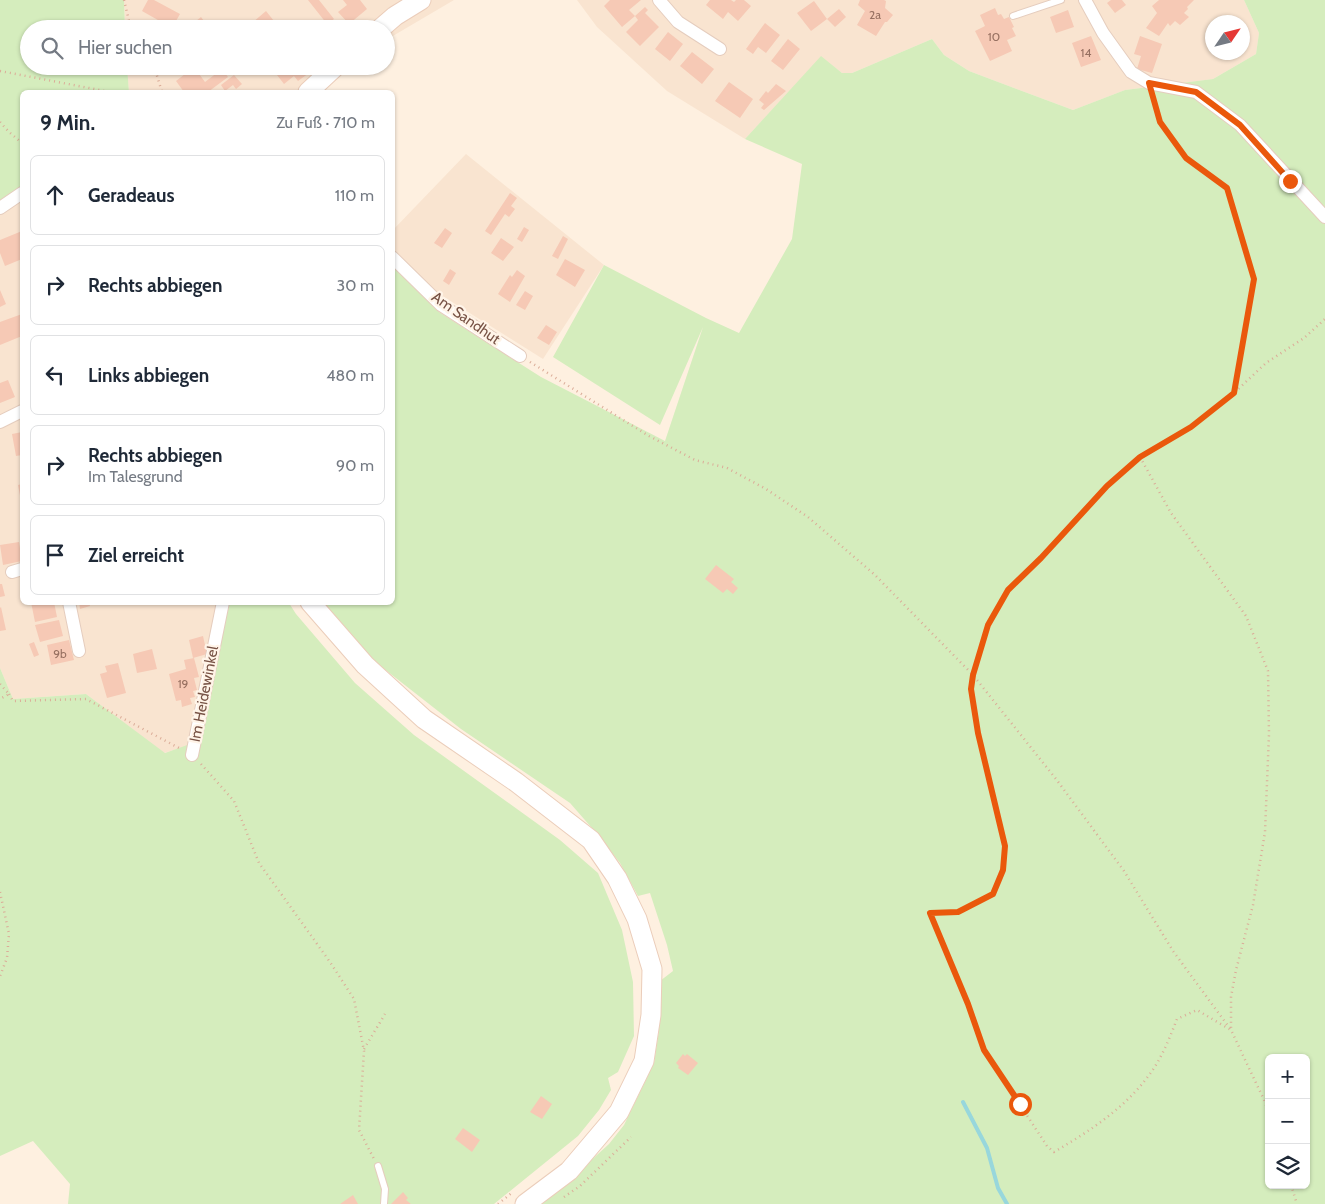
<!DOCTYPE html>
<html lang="de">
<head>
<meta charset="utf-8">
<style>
  :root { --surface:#fff; --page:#f6f6f7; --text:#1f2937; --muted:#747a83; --line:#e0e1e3 }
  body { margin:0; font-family:Cabin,sans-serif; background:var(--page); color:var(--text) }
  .controls { position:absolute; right:15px; bottom:15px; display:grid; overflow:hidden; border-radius:8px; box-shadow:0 1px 4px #0004 }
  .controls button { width:45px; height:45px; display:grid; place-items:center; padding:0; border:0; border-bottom:1px solid var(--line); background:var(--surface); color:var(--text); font:25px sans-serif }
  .compass { position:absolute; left:1205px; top:15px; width:45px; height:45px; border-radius:50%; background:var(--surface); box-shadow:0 1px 4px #0004; rotate:55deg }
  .stop { position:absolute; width:15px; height:15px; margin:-11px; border:4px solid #ea580c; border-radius:50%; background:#fff }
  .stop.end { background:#ea580c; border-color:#fff; box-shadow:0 1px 5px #0008 }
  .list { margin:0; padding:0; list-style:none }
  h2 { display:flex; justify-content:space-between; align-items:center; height:65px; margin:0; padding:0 20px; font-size:21px }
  h2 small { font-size:16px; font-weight:400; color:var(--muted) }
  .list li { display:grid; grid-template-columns:32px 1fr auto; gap:15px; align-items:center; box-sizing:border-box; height:80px; margin:0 10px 10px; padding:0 10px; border:1px solid var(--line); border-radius:8px }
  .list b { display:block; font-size:19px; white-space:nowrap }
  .list p { margin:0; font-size:16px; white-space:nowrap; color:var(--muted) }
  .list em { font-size:16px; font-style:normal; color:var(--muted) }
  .icon { flex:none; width:28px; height:28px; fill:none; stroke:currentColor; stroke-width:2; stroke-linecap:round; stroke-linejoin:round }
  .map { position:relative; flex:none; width:1325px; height:1204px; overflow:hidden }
  .search { position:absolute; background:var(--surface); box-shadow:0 1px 4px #0004; left:20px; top:20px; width:375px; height:55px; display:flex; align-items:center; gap:12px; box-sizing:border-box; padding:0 18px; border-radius:28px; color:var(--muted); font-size:19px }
  .panel { position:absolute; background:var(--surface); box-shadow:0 1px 4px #0004; left:20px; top:90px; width:375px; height:515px; border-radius:8px }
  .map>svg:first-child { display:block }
</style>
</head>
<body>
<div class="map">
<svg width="1325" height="1204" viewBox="0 0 1325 1204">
  <rect width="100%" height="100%" fill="#fef0e0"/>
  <path fill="#f9e4d0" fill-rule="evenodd" d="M124,0H454L386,40V29H125Z
    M577,0H1244L1259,33L1256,54L1213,79L1125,90L1073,110L969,71L944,55L932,39L852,73H842L821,57L745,139L667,91L597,27ZM1212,22H1242V52H1212Z
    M127,66H345L323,92H129Z
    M466,154L604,265L543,359L393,265L392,231Z
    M22,187V602L226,603L190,745L164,753L86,694L13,699L0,668V202Z"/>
  <path fill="#d5edbd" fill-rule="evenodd" d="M0,0H124L125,29H29V66H127L129,92H22V187L0,202Z
    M1244,0H1325V1204H536L565,1184L609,1144L624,1125L654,1063L659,1030L660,981L673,971L667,945L650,893L638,896L620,863L598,835L570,803L461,729L369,657L323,603L392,602L393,267L439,312L541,377L665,441L703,327L660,425L553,357L604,265L706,318L739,333L792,239L802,164L745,139L821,56L842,73H852L932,39L944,55L969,71L1073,110L1125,90L1213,79L1256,54L1259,33ZM1269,1058H1306V1185H1269Z
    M226,603H289L296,614L355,683L414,735L560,840L598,873L622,930L633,982L634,1036L618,1072L608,1078L611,1090L599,1110L578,1136L494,1204H68L70,1184L33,1141L0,1156V668L13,699L86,694L165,753L190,744Z"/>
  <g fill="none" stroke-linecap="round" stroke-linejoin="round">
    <path stroke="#98d7dc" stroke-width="4" d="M963,1102L987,1148L998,1188L1007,1204"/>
  </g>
  <path fill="#f6c9b5" d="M148,0H154L180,14L172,28L142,11Z
    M308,0H319L334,19L327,24Z
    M343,0H360L367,9L349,24L338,12L347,5Z
    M610,0H641L629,10L635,16L622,27L604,6Z
    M710,0H731L734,2L736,0H744L751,6L738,21L728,12L723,19L706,5Z
    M860,0H884L886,1L885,8L893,15L887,22H885L876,36L857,25L865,11L858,5Z
    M1111,0H1122L1126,5L1115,13L1107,3Z
    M1159,0H1194L1187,7L1188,9L1184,13L1189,17L1180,25L1175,21L1170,26L1168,23L1159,36L1146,28L1157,13L1152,6Z
    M814,1L827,19L811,31L797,13Z
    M645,7L648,10L645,13L659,27L640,46L626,32L638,20L635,16Z
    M995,8L998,15L1001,14L1004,19L1009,17L1014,27L1012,28L1016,36L1007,40L1012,51L990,61L975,31L985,26L980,15Z
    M839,9L846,17L835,27L827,19Z
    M1068,10L1074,27L1056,33L1050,17Z
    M266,11L274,21L270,25L273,29H257L252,23Z
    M201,17L210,29H186Z
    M765,23L780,35L766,53L758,47L753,54L746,49Z
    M668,32L683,44L670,61L655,49Z
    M1091,36L1101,60L1081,67L1072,43Z
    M1140,36L1162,44L1152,73L1137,69L1141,56L1134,54Z
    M788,39L800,49L783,70L771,61Z
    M692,52L714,69L702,84L680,66Z
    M270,66H304L309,73L298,81L294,76L284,84Z
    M194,67L205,82L222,69L228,77L208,92H198L196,90L193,92H184L176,81Z
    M234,75L242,84L236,89L233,85L225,91L221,85Z
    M729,82L753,99L740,118L715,101Z
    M776,84L786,91L764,110L761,108L764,104L759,100L766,91L768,93Z
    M510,193L517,198L511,206L515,209L509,217L505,214L491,235L485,231Z
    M524,227L529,230L522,242L517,239Z
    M445,228L452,233L442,248L434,243Z
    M22,231V259L5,266L0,253V240Z
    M563,236L568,239L558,259L552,256Z
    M501,238L514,247L503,261L491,253Z
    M565,259L585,270L575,287L556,275Z
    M450,269L456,273L449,285L443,281Z
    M517,270L525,276L510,302L498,294L510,275L512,277Z
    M0,290L6,304L0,307Z
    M525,291L533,296L525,310L516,305Z
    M22,314V336L0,345V322Z
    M546,325L557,332L549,345L537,338Z
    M8,380L15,397L0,403V383Z
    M22,432V455L16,456L12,434Z
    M22,484V506L18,485Z
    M19,542L22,561L3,565L0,545Z
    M716,565L734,579L731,582L738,588L733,594L727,589L723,593L705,579Z
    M0,584H2L5,596L0,597Z
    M31,602H54L57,617L35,622Z
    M79,602H89L90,606L80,609Z
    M1,607L6,630L0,631V608Z
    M59,620L63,636L40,642L35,625Z
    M203,636L207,654L193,658L189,640Z
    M69,640L74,660L51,665L47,645Z
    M34,642L39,655L34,657L29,644Z
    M152,649L157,669L137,673L133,654Z
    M194,658L199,677L194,678L197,690L193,691L195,697L190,698L192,704L182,707L181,700L176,701L169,674L186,669L184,660Z
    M118,663L126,693L107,698L100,674L107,672L105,666Z
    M683,1054L685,1056L687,1054L698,1063L688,1075L678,1068L679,1066L676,1063Z
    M541,1096L552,1104L542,1119L530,1112Z
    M463,1128L480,1140L472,1152L455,1139Z
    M403,1192L408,1198L406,1200L411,1204H391Z
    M353,1195L358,1204H340Z"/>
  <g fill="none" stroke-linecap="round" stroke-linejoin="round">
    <g stroke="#e5cdbe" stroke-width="8">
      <path id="lane" d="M1013,16L1061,0
        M378,1166L385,1189L384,1204"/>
    </g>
    <g stroke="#e5cdbe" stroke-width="14">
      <path id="street" d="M659,0L678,22L720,49
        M1085,0L1103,33L1131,72L1149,83L1196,92L1240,125L1325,217
        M0,208L22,193
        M392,257L441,305L520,356
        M0,422L22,411
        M12,572L22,569
        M69,602L79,651
        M192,755L223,602"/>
    </g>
    <g stroke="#ebcdba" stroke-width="21">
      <path id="secondary" d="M380,29L395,16L421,0
        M308,92L336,66
        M310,602L365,665L424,719L516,782L591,840L617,878L637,919L652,969L651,1015L644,1061L619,1112L569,1171L525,1204"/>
    </g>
    <path stroke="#dbac98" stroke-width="2.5" stroke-dasharray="1 4" stroke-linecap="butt" d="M124,0L131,29
      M154,66L162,92
      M0,71L110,92
      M1153,96L1160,121L1186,158L1227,188L1254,279L1234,393
      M0,122L9,132L22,143
      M530,362L649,436L695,460L727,468L766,489L808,517L875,575L973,675L1056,779L1124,871L1173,951L1231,1030L1265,1102L1269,1114
      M1140,457L1171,513L1246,616L1268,671L1269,734L1265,832L1253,905L1236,970L1231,997V1030L1197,1010L1177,1019C1170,1037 1163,1055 1152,1071C1127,1107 1090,1131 1054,1152L1047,1146L984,1050L969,1003L930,913L958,912L993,894L1003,869L1005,845L978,733L971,689L973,675L988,625L1008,589L1041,558L1107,486L1140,457L1191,427L1234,393L1266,363L1304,338L1325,319
      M0,684L9,694L0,699
      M9,694L13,701L86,699L181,749
      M201,764L234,801L259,863L330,962L354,999L364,1051L359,1130L374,1159
      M0,892L9,934L7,958L0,976
      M364,1049L385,1014
      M1291,1185L1297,1204
      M564,1197L580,1186L631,1137
      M498,1204L513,1192"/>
    <use href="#lane" stroke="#fff" stroke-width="6"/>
    <use href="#street" stroke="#fff" stroke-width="12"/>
    <use href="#secondary" stroke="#fff" stroke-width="19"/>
  </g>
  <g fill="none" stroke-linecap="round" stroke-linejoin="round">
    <path stroke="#ea580c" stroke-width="6" d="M1020,1104L984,1050L968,1004L930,913L958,912L993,894L1003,870L1005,846L978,733L971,689L973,675L988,625L1008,590L1041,558L1107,486L1140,457L1191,427L1234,393L1254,279L1227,188L1186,158L1160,122L1149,83L1196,92L1240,125L1290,181"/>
  </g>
  <g text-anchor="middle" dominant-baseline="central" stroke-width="4.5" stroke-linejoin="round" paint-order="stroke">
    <g font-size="12" fill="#977061">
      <text x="875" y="14">2a</text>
      <text x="994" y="36">10</text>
      <text x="1086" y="52">14</text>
      <text x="60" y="653">9b</text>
      <text x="183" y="683">19</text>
    </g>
    <g font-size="15" fill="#775245" stroke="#fff4e8">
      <text transform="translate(466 318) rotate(35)">Am Sandhut</text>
      <text transform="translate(204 694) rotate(-79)">Im Heidewinkel</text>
    </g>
  </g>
</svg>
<div class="controls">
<button>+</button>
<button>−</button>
<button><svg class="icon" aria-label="layers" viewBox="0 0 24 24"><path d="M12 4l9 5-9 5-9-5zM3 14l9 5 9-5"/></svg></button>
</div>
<svg class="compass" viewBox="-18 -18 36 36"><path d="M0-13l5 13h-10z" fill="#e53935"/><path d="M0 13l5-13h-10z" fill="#747a83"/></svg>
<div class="stop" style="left:1020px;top:1104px"></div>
<div class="stop end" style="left:1290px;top:181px"></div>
<div class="search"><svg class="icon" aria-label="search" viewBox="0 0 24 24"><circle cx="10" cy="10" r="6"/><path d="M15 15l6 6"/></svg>Hier suchen</div>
<section class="panel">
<h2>9 Min.<small>Zu Fuß · 710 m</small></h2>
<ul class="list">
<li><svg class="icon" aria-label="ahead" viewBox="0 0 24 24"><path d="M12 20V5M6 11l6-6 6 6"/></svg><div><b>Geradeaus</b></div><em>110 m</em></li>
<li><svg class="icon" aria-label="right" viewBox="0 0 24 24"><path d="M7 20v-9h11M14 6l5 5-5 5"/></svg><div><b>Rechts abbiegen</b></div><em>30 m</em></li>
<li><svg class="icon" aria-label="left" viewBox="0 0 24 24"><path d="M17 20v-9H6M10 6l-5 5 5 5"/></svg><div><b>Links abbiegen</b></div><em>480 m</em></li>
<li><svg class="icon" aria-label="right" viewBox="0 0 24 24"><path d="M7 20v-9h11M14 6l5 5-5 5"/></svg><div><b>Rechts abbiegen</b><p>Im Talesgrund</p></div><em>90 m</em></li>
<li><svg class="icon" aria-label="arrive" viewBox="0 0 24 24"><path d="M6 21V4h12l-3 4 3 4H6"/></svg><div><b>Ziel erreicht</b></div></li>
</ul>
</section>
</div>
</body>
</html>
